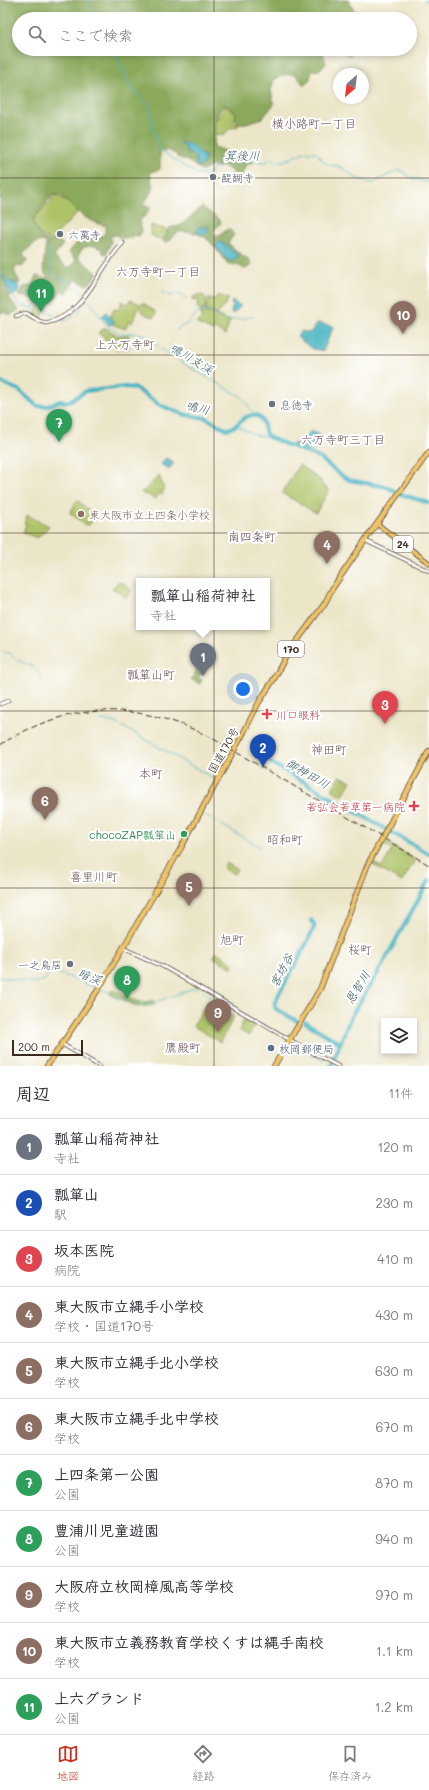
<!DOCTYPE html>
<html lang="ja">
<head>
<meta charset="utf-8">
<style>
  :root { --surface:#fff; --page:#f7f7f7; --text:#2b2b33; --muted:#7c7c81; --line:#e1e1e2; --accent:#c8321e }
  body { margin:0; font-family:Mali,"Klee One",sans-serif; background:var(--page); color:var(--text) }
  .controls { position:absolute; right:12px; bottom:12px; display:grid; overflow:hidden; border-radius:0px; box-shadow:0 2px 6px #0003 }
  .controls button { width:36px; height:36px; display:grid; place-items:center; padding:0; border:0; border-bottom:1px solid var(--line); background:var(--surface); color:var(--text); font:20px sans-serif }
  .compass { position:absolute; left:333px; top:68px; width:36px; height:36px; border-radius:50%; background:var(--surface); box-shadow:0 2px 6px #0003; rotate:208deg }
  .scale { position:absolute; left:12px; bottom:10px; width:71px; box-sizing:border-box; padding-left:4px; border:2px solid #3b2a1e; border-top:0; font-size:11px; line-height:14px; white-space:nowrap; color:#3b2a1e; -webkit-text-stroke:3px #fff; paint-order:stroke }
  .you { position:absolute; left:243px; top:689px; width:14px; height:14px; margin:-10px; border:3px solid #fff; border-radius:50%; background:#1a73e8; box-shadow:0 0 0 6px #1a73e833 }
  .badge { display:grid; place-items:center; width:26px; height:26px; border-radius:50%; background:var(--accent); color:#fff; font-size:13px; font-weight:700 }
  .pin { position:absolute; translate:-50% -33px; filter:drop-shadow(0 1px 2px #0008) }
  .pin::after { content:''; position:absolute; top:21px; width:14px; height:12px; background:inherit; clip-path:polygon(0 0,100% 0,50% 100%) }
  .popup { position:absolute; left:136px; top:578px; width:134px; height:52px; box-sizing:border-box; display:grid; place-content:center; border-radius:0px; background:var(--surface); filter:drop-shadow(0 1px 3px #0005); font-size:13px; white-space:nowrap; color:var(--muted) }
  .popup b { font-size:15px; color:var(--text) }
  .popup::after { content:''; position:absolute; left:50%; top:100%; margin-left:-8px; border:8px solid transparent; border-top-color:var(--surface) }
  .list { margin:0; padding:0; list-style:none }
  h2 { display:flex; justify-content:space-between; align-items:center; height:52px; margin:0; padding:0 16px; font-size:17px }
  h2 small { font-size:13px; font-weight:400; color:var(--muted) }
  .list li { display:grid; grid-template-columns:26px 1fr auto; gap:12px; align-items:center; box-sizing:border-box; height:56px; padding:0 16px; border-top:1px solid var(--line) }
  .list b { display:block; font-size:15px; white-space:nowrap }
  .list p { margin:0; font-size:13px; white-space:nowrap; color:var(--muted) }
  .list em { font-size:13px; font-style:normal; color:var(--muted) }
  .icon { flex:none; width:22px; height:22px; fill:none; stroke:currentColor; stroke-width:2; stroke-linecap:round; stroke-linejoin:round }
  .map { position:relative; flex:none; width:429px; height:1066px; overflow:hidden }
  .search { position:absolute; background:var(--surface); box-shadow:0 2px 6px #0003; left:12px; right:12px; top:12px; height:44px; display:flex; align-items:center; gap:10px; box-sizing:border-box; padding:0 14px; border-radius:22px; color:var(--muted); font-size:15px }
  .sheet { height:668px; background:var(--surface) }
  nav { display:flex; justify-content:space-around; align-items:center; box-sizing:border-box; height:56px; border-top:1px solid var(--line); background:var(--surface); font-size:11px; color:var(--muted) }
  nav a { display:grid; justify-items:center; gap:2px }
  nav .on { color:var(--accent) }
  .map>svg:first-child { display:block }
</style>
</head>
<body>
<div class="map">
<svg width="429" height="1066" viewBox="0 0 429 1066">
  <rect width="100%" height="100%" fill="#fff"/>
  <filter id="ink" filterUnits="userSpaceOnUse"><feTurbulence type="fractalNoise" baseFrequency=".025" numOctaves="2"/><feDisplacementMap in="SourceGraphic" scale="8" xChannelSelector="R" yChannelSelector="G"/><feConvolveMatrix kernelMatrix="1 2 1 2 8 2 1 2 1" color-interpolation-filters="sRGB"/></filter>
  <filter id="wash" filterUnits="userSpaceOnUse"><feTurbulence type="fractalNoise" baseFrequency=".012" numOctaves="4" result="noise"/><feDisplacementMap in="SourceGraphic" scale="16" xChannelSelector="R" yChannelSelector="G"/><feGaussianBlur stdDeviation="0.9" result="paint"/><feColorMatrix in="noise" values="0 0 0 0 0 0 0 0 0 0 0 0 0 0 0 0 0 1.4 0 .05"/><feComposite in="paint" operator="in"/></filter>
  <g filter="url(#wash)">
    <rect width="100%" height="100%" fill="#ece6c9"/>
    <path fill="#aec367" stroke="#747642" d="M339,49H358L354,50L349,57Z
      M225,106L234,110L238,115L232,122L239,125L237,127L231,128L223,135L213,134L214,124Z
      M243,168L244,170L238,182L230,177L234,170Z
      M55,195L69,202L78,212L56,235L58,237L53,241C45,239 32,231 34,221C35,216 41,211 44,208L43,205L45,203L48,205Z
      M151,225L167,230L166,237L159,239L151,235L150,229Z
      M198,295L204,296L206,299L205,308L200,311L196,305H199L198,300L192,301L193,297Z
      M218,295L229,299L217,315L210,311H201L206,309L208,299H215Z
      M130,300L138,303L139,305L143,303L156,312L154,317L146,315L138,307L132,323L129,321L125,329L114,325V322L110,317L114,309L118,310L121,305V301L127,304Z
      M41,304L45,311L41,319L35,316L37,309Z
      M202,312L203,314C209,309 222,319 230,321L225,335L215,329L213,331L197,324L202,318L200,313Z
      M105,328L118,336L129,335L128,349L121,346L120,350L114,347L117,343L115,340L107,343L104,339L105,337L98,333Z
      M299,465L322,481L321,484L329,490L316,513L282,493Z
      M159,475L164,489L162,495L159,493L156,499L150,497V495L148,494L146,496L141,492L144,491Z
      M77,500L96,516L89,525L87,524L85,525L70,513Z
      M27,515L49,526L38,538L23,533L26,524L24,523L26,520Z
      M119,581L121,583L122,582L132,591L126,598L112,588Z
      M340,776L351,781L342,796L332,790Z
      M385,841L415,860L402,882L373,865V863L382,867L392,850L383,844Z
      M226,863L237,869L234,874L223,868Z
      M217,952L233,964L232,968L213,957Z
      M112,989L137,1001L147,1002L154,1000V1005L139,1007L110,994Z
      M208,1001L234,1017L220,1042L193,1026Z
      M245,1019L256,1025L249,1036L239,1030Z"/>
    <path fill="#8aa95c" stroke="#626a3d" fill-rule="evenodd" d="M0,0H348L355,11V16L353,19H19V49H322L326,64L319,70L312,71L309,82L304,85L295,74L283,75L274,80L271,90L274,104L263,118L243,124H238L235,118L236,113L225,105C211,117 216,132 214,147L229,152L230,155L252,158L253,164H246L242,173H236L223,166L218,167L212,166L202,171L190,162L177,157L176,154L167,150L160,152V168L159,170L150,172L153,189L143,205L151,207L145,216L139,220L142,231L139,236L134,235L132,238H120L116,235L111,236V242L106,254L103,253V250L95,246L84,247L78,255L80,259L97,273L90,283L86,285L75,279L67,293L61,291L57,297L52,300L19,296L24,287L31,286L36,276L47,279L43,267L46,244L43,241C36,241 27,249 23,255L28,260L22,267L17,266L14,271L20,283L8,282C4,294 11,301 19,310L11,315L3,312L0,314ZM53,195H60C75,209 85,222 107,226L103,237L95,232L91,238L82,237L69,252L76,260L71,267H66L54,257L63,244L58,241C43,246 36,231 33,219Z
      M202,207L220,220L221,223L213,231L214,234L218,237L229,228L234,235L228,243C233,247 243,257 249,259L251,265L248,268L245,269L237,265H229C211,245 209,230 178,232L169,241L166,243L162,240L166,237L169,228L181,225Z
      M200,663L208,667L203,675L200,674L198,677L202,680L200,684L191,679Z"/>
    <path fill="#47b4c3" stroke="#416f70" d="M180,142C200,145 193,151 206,157L202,166L196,167V159L191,154L187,153L186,149Z
      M199,227H209V229L204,235L196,232Z
      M219,242C229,245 231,252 237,254L238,256L234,261L227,260L216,247L217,243Z
      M4,275L6,280L19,285L20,289L18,293L11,296C9,288 5,283 2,276Z
      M48,286L55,290L52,296L43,297L27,293Z
      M232,301L241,306L233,314L231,312L233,306L231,304Z
      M106,312L114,321L113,324L109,325L102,316Z
      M317,323L332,326L333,328L323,351L313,349L297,337L301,331L310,333Z
      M311,431L322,436L314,450L313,451L293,444L299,443Z
      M166,458L174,462L169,470L161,464Z"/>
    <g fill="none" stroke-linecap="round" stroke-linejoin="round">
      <path stroke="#47b4c3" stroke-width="1" d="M86,0L90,6V19
        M424,0L429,3
        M114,49L128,82L138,95L150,106L153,129L160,150L188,169L197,174L206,175L212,171L219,162L225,161L233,165C244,161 255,160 266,163L269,159L279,162L290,159L296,155L305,152H316L326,164L338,166L349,172L354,178L373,183L398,170L404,172L411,178L429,182
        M45,246L49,250V257L53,274L78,288L84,294
        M0,271L3,276
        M162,292L172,296L176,293L186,298
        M13,294L14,299L23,307H33L40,302L46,310L55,315L58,318
        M33,314L34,307
        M60,320C72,325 82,306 87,298L108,327L121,334L131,333L145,335L166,353L174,356L188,366L242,397L255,415
        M176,330L187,324L196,314L201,312L207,311L222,319L231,320L253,317
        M236,425L255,435L268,437
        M0,652L10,653L15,659L32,666L40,674L41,680
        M101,720L116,723L215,779
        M201,813L260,847
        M0,977L29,982H37L46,979L51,970L53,971L97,988
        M100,989C113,993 125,1002 138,1004C148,1007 180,993 191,989L196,988L199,989
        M203,992H204
        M207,994L257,1024
        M295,1045L302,1049
        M303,1050L309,1053
        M311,1054L315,1057
        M318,1058L323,1061
        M329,1064L331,1066"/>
      <path stroke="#47b4c3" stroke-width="4" d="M0,382L19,390L37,406H47L60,401L68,402L86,391L125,387L135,388L160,405L182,414L206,418L226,429C239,429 241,414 255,415C267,419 262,429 268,437L320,458L339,474L349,480L387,487L400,494L429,503
        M261,757L429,854
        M297,1021L276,1009L274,1004C287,977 304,952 315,925L311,920
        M305,1022L340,1043
        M331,1066L351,1016L375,978L429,880"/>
    </g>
  </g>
  <g filter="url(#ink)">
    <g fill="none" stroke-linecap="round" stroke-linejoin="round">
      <g stroke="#564638" stroke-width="4.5">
        <path id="minor" d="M16,316L26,313L39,321L46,323C85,316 98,268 123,243
          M366,541L429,571
          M0,704L8,701
          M123,948L164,967L304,1048L338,1066
          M62,1044L99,1066"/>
      </g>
      <g stroke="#564638" stroke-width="5.5">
        <path id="major" d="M377,524L429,563"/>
      </g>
      <g stroke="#564638" stroke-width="6">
        <path id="highway" d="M47,1066L98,990L123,948L182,846L244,732L259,702L274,679L286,656L325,603L332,589L368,536L429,452
          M274,1066L320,989L368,864L429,751"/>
      </g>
      <use href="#minor" stroke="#fff" stroke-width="3"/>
      <use href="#major" stroke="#efc469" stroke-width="4"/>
      <use href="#highway" stroke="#efc469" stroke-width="4.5"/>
      <path stroke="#3b2a1e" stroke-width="1" stroke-dasharray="6 3" stroke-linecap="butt" d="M0,745C71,699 144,701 217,741L429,865"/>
    </g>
  </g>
  <path fill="none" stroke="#3b2a1e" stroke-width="1" stroke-opacity="0.55" d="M214,0V19M214,49V1066M0,178H429M0,355H429M0,533H429M0,711H429M0,888H429"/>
  <g fill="#6b7280" stroke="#fff" stroke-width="1.5">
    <circle cx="213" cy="177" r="4"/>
    <circle cx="60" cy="234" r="4"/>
    <circle cx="272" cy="404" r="4"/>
    <circle cx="70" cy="964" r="4"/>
  </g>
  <circle fill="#8d6e63" stroke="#fff" stroke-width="1.5" cx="81" cy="514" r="4"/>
  <g fill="#e0444e" stroke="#fff" stroke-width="1.5">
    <path d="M265 708h4v4h4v4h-4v4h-4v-4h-4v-4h4z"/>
    <path d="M412 800h4v4h4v4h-4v4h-4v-4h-4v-4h4z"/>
  </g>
  <circle fill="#2e9e5b" stroke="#fff" stroke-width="1.5" cx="184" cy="834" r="4"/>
  <circle fill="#5c6f8a" stroke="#fff" stroke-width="1.5" cx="271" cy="1048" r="4"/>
  <g text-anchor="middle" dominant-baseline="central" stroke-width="4" stroke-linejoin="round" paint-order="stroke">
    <g fill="#fff" stroke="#766a62" stroke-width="1">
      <rect x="393" y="536" width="20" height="16" rx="3"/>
      <rect x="278" y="641" width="26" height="16" rx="3"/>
    </g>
    <g font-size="10" font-weight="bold" fill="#3b2a1e">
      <text x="403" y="544">24</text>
      <text x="291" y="649">170</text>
    </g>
    <g font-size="11" fill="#5b616d" stroke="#fff" text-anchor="start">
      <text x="221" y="177">醍醐寺</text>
      <text x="68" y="234">六萬寺</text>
      <text x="280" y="404">息徳寺</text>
      <text x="62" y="964" text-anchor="end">一之鳥居</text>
    </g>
    <g font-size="11" fill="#785e54" stroke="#fff" text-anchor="start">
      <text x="89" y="514">東大阪市立上四条小学校</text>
    </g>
    <g font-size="11" fill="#be3a42" stroke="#fff" text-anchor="start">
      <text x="276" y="714">川口眼科</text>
      <text x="405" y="806" text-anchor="end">若弘会若草第一病院</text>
    </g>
    <g font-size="11" fill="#3b2a1e" stroke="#fff">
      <text transform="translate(223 750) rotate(-61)">国道170号</text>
    </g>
    <g font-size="11" fill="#27864d" stroke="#fff" text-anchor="end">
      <text x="176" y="834">chocoZAP瓢箪山</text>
    </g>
    <g font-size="11" fill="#4e5e75" stroke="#fff" text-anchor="start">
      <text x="279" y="1048">枚岡郵便局</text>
    </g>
    <g font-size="12" fill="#6e4e52" stroke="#fff">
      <text x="314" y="123">横小路町一丁目</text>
      <text x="158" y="271">六万寺町一丁目</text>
      <text x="125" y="344">上六万寺町</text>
      <text x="343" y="439">六万寺町三丁目</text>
      <text x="252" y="536">南四条町</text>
      <text x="151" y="674">瓢箪山町</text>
      <text x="329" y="749">神田町</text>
      <text x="151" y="773">本町</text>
      <text x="285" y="839">昭和町</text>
      <text x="94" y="876">喜里川町</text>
      <text x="232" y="939">旭町</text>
      <text x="360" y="949">桜町</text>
      <text x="183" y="1047">鷹殿町</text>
    </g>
    <g font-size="12" font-style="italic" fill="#406160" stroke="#fff">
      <text x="242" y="155">箕後川</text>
      <text transform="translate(192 358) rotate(31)">鳴川支渓</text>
      <text transform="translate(198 407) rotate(15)">鳴川</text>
      <text transform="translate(308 773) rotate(30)">御神田川</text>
      <text transform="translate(281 970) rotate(-62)">客坊谷</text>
      <text transform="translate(90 976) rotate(21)">暗渓</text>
      <text transform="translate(357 987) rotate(-58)">恩智川</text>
    </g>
  </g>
</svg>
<div class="controls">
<button><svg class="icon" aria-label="layers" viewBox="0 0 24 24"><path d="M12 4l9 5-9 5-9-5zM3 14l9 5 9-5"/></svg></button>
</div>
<svg class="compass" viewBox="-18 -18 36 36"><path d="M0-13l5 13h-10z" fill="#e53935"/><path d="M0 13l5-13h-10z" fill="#7c7c81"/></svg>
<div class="scale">200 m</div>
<div class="you"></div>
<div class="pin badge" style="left:203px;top:676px;background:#6b7280">1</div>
<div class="popup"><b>瓢箪山稲荷神社</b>寺社</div>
<div class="pin badge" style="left:263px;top:767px;background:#1a4fb4">2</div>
<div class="pin badge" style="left:385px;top:724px;background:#e0444e">3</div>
<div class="pin badge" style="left:327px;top:564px;background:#8d6e63">4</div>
<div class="pin badge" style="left:189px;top:906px;background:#8d6e63">5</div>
<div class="pin badge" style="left:45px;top:820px;background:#8d6e63">6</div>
<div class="pin badge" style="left:59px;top:442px;background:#2e9e5b">7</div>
<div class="pin badge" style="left:127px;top:999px;background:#2e9e5b">8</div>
<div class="pin badge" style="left:218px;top:1032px;background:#8d6e63">9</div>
<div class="pin badge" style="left:403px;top:334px;background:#8d6e63">10</div>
<div class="pin badge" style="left:41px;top:312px;background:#2e9e5b">11</div>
<div class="search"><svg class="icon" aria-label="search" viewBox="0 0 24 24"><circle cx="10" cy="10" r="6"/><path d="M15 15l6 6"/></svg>ここで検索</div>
</div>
<section class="sheet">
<h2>周辺<small>11件</small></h2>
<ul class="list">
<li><span class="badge" style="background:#6b7280">1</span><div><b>瓢箪山稲荷神社</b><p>寺社</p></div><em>120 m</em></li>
<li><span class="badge" style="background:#1a4fb4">2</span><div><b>瓢箪山</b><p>駅</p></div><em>230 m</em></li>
<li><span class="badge" style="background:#e0444e">3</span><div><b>坂本医院</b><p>病院</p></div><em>410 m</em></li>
<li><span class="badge" style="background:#8d6e63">4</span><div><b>東大阪市立縄手小学校</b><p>学校 · 国道170号</p></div><em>430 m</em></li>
<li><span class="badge" style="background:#8d6e63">5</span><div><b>東大阪市立縄手北小学校</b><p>学校</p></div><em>630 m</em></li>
<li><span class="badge" style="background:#8d6e63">6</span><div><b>東大阪市立縄手北中学校</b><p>学校</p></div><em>670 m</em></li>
<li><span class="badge" style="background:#2e9e5b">7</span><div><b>上四条第一公園</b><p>公園</p></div><em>870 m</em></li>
<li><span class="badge" style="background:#2e9e5b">8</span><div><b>豊浦川児童遊園</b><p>公園</p></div><em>940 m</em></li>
<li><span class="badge" style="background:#8d6e63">9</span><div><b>大阪府立枚岡樟風高等学校</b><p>学校</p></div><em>970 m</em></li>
<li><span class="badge" style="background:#8d6e63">10</span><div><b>東大阪市立義務教育学校くすは縄手南校</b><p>学校</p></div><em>1.1 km</em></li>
<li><span class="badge" style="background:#2e9e5b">11</span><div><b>上六グランド</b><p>公園</p></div><em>1.2 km</em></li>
</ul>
</section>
<nav>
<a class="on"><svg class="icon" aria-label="map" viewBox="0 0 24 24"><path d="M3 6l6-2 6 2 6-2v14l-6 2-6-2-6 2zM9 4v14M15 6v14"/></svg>地図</a>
<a><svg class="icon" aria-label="directions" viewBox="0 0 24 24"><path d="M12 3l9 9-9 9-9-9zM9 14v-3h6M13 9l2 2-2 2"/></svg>経路</a>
<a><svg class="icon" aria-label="saved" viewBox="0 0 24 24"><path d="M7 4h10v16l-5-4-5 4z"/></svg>保存済み</a>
</nav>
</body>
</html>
